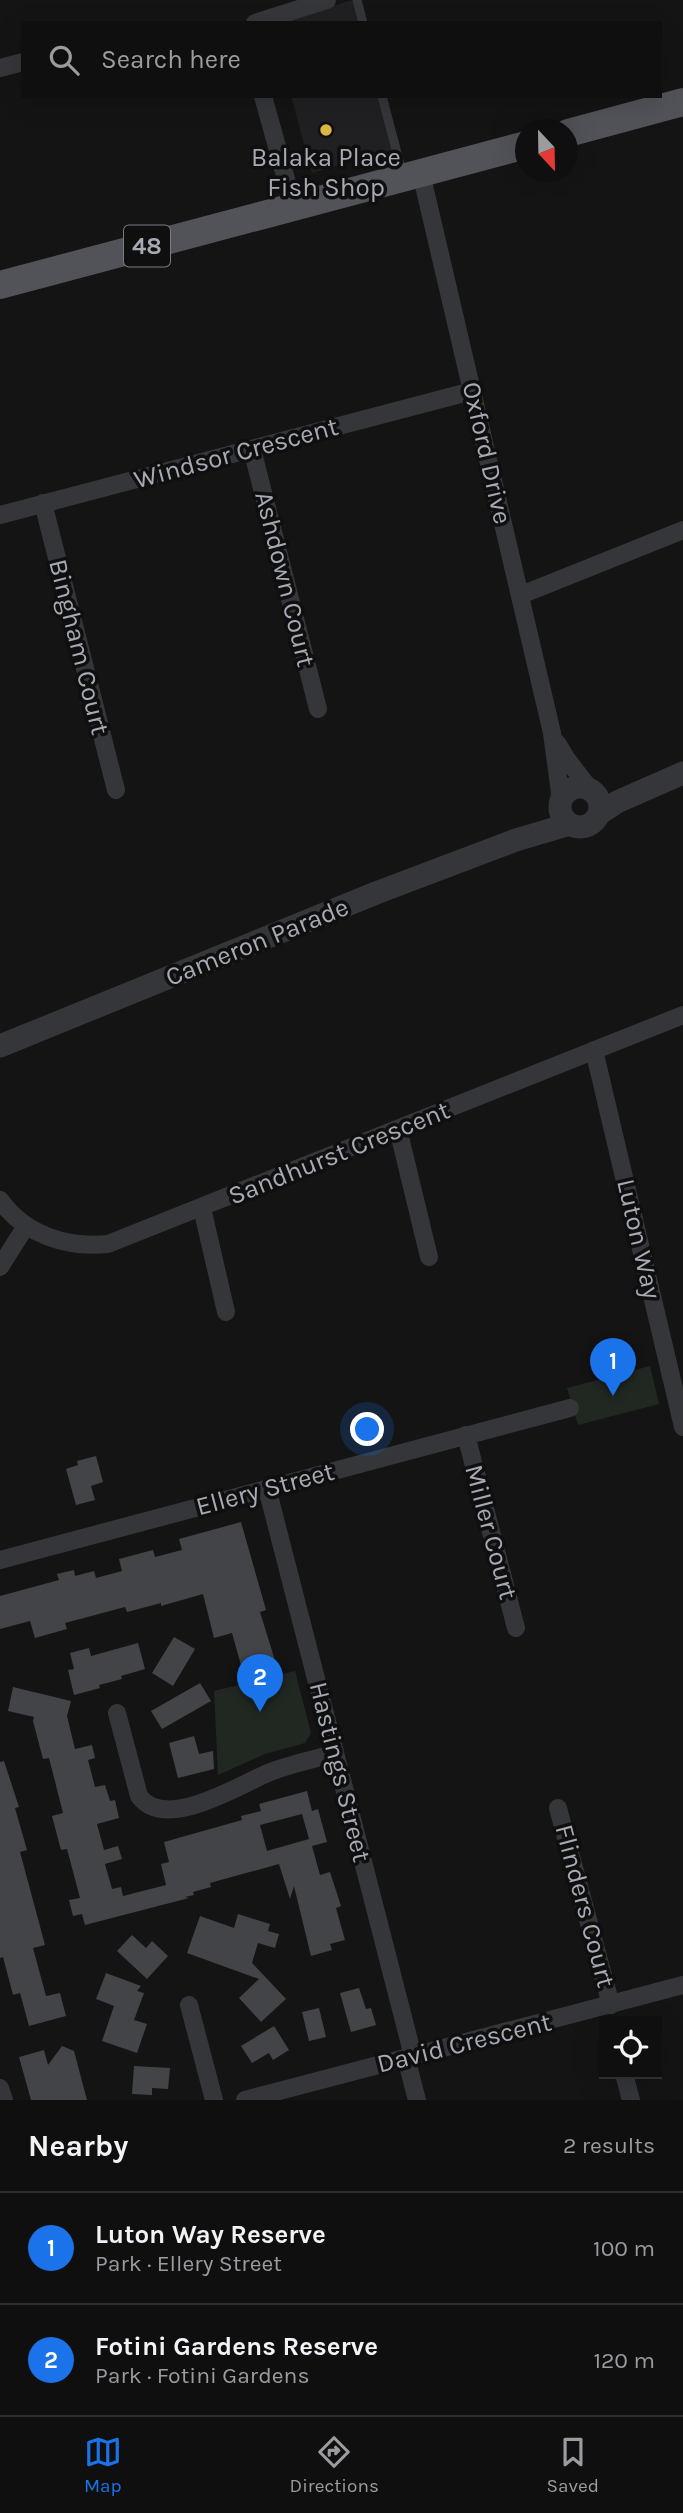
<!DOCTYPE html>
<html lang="en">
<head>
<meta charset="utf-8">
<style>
  :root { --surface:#0f0f10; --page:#181819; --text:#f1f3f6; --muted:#9b9c9f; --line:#2f2f30; --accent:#1a73e8 }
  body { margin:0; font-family:Karla,sans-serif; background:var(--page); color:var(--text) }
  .controls { position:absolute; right:21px; bottom:21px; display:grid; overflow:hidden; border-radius:0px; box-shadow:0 7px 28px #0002 }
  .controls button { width:63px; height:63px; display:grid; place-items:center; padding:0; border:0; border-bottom:2px solid var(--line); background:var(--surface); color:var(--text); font:35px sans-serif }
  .compass { position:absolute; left:515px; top:119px; width:63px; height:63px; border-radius:50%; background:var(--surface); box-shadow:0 7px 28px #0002; rotate:158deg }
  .you { position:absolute; left:368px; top:1430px; width:24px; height:24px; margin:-18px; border:5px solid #fff; border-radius:50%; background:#1a73e8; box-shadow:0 0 0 10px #1a73e833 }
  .badge { display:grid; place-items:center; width:46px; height:46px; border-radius:50%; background:var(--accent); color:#fff; font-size:23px; font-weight:700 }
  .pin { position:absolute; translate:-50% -58px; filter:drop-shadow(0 2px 4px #0008) }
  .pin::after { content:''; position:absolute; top:37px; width:24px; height:21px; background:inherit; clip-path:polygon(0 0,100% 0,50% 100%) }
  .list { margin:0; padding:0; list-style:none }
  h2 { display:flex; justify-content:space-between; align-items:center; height:91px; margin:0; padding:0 28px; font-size:30px }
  h2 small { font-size:23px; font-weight:400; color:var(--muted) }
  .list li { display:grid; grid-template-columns:46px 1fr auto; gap:21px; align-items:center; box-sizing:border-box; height:112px; padding:0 28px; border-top:2px solid var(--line) }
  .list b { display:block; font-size:26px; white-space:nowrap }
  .list p { margin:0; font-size:23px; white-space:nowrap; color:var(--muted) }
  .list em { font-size:23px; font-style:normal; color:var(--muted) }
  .icon { flex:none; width:38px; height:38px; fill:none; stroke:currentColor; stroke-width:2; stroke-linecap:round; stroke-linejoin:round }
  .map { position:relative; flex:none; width:683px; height:2100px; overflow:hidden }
  .search { position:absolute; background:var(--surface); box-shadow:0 7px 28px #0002; left:21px; right:21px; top:21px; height:77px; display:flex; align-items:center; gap:18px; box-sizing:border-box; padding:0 24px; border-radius:0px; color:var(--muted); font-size:26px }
  .sheet { height:315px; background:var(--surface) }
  nav { display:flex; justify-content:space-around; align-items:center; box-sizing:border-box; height:98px; border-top:2px solid var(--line); background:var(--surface); font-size:19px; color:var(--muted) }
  nav a { display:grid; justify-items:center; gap:4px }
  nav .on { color:var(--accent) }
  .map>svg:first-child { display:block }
</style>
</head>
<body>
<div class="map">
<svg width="683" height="2100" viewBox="0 0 683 2100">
  <rect width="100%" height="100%" fill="#141415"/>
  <path fill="#202022" d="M353,0L361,23H273Z
    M291,96H382L397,149L312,173Z"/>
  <path fill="#212822" d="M650,1366L659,1404L578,1425L567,1388Z
    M295,1671L311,1733L305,1743L265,1754L218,1775L214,1691Z"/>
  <path fill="#434448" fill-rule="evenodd" d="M96,1456L103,1482L91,1486L95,1500L76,1505L66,1469L78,1465L77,1461Z
    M241,1522L266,1610L260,1612L277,1667L244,1676L232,1633L214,1638L203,1594L161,1606V1603L127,1612L125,1607L65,1623L67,1629L35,1638L30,1621L0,1629V1596L59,1580L57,1574L74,1570L75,1576L94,1571L96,1578L122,1571L119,1559L153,1550L155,1557L182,1550L179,1539Z
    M174,1637L195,1649L173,1686L152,1673Z
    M138,1643L145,1669L121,1676L122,1679L99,1685L100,1688L74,1695L68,1670L74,1669L70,1653L89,1648L91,1656Z
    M200,1683L211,1701L162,1729L151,1711Z
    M13,1687L71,1701L67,1716L75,1749L92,1745L95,1758L88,1760L95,1787L105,1785L110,1801L115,1800L119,1818L97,1824L104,1850L118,1846L122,1859L105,1864L112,1889L121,1887L123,1896L166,1885L161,1864L169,1862L164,1842L242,1820L241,1816L261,1811L259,1804L307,1791L312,1811L318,1809L327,1842L312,1846L320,1875L330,1872L341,1906L336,1908L345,1940L330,1944L332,1950L311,1956L294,1886L290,1899L279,1864L210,1883L211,1887L193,1892L194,1895L185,1897L189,1898L85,1925L82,1914L73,1916L69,1900L80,1898L67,1849L61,1850L52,1816L63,1813L49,1758L43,1759L33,1721L34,1717L8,1711ZM302,1814L309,1839L267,1851L260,1825Z
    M194,1736L199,1754L213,1751L214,1769L178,1778L169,1743Z
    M4,1761L19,1807L15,1808L27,1850L20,1852L45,1945L33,1948L46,1996L60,1993L66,2016L29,2026L20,1993L13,1995L3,1957L0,1958V1762Z
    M238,1914L270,1924L268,1931L279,1934L275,1948L258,1943L252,1963L286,1999L261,2022L239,1998L259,1979L187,1953L200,1916L234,1928Z
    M132,1935L146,1948L152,1941L168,1956L147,1979L117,1951Z
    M106,1973L141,1986L137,1991L144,1993L134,2020L147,2024L137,2053L102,2041L114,2006L96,1999Z
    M359,1988L366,2009L371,2008L376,2025L351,2032L340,1993Z
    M319,2008L326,2037L309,2041L302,2012Z
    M274,2026L289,2050L273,2060L269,2053L252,2063L241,2046Z
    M62,2046L74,2051L87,2100H31L19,2057L44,2050L48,2065Z
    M134,2066L170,2068L168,2089L152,2088V2095L132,2094Z"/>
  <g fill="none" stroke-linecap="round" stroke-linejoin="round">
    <path stroke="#35363a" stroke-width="9" d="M357,0L363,23
      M382,96L403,176"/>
    <path stroke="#35363a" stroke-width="18" d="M255,23L327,0
      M0,68L23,62
      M263,96L294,208
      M421,173L552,733L561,800
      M252,449L318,709
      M43,503L116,790
      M0,515L472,391
      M521,595L683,530
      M557,743L566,758L589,788
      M594,1050L683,1427
      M398,1129L429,1257
      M0,1200C25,1235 67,1248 108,1244L683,1015
      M202,1208L226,1312
      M0,1267L26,1226
      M466,1435L516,1628
      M267,1488L413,2056
      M0,1560L570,1408
      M117,1713L139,1796C165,1832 237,1786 268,1773C289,1764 313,1760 335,1753
      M558,1808L611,2005
      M189,2005L214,2100
      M406,2058L417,2100
      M624,2074L631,2100
      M0,2088L4,2100
      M245,2100L683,1985"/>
    <path stroke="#35363a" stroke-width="23" d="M560 807a20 20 0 1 1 40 0a20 20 0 1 1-40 0Z
      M599,814L617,802L683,773
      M0,1046L376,893L516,840L570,824"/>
    <path stroke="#525359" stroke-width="28" d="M568,133L683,102
      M0,285L526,145"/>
  </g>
  <circle fill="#ddb545" stroke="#0f0f10" stroke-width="2.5" cx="326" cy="130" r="7"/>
  <g text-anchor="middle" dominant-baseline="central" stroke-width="7" stroke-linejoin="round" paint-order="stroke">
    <rect fill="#0f0f10" stroke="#797c83" stroke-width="2" x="124" y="225.5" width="46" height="41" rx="5"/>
    <g font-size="24" font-weight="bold" fill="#a7aab4">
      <text x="147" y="246">48</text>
    </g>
    <g font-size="26" fill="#a7aab4" stroke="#0f0f10">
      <text x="326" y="157">Balaka Place<tspan x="326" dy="30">Fish Shop</tspan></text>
    </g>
    <g font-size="26" fill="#a7aab4" stroke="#0f0f10">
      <text transform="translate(236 453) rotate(-15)">Windsor Crescent</text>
      <text transform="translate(487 453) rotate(77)">Oxford Drive</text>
      <text transform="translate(285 579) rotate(76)">Ashdown Court</text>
      <text transform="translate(79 647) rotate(76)">Bingham Court</text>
      <text transform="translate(257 942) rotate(-22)">Cameron Parade</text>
      <text transform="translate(339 1153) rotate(-22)">Sandhurst Crescent</text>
      <text transform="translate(639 1239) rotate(77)">Luton Way</text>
      <text transform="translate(265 1489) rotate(-15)">Ellery Street</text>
      <text transform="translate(491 1532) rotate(75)">Miller Court</text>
      <text transform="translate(340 1772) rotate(76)">Hastings Street</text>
      <text transform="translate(585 1906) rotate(75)">Flinders Court</text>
      <text transform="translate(464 2043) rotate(-14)">David Crescent</text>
    </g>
  </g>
</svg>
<div class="controls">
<button><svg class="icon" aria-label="locate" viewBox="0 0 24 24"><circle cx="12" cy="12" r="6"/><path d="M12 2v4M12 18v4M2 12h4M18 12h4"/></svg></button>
</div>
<svg class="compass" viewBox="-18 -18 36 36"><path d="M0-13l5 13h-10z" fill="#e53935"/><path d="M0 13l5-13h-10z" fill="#9b9c9f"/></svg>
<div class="you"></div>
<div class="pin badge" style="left:613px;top:1396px">1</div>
<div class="pin badge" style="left:260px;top:1712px">2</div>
<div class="search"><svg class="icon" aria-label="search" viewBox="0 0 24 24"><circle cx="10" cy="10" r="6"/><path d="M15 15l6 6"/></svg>Search here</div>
</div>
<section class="sheet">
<h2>Nearby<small>2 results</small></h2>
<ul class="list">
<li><span class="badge">1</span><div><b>Luton Way Reserve</b><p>Park · Ellery Street</p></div><em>100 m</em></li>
<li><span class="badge">2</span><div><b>Fotini Gardens Reserve</b><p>Park · Fotini Gardens</p></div><em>120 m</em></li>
</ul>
</section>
<nav>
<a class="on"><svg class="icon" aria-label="map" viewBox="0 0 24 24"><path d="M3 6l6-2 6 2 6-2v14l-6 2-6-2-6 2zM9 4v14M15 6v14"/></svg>Map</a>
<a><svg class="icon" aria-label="directions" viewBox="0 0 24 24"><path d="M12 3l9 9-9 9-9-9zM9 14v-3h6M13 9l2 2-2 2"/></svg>Directions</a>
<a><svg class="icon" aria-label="saved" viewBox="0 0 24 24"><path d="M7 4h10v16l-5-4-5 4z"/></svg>Saved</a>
</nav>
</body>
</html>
